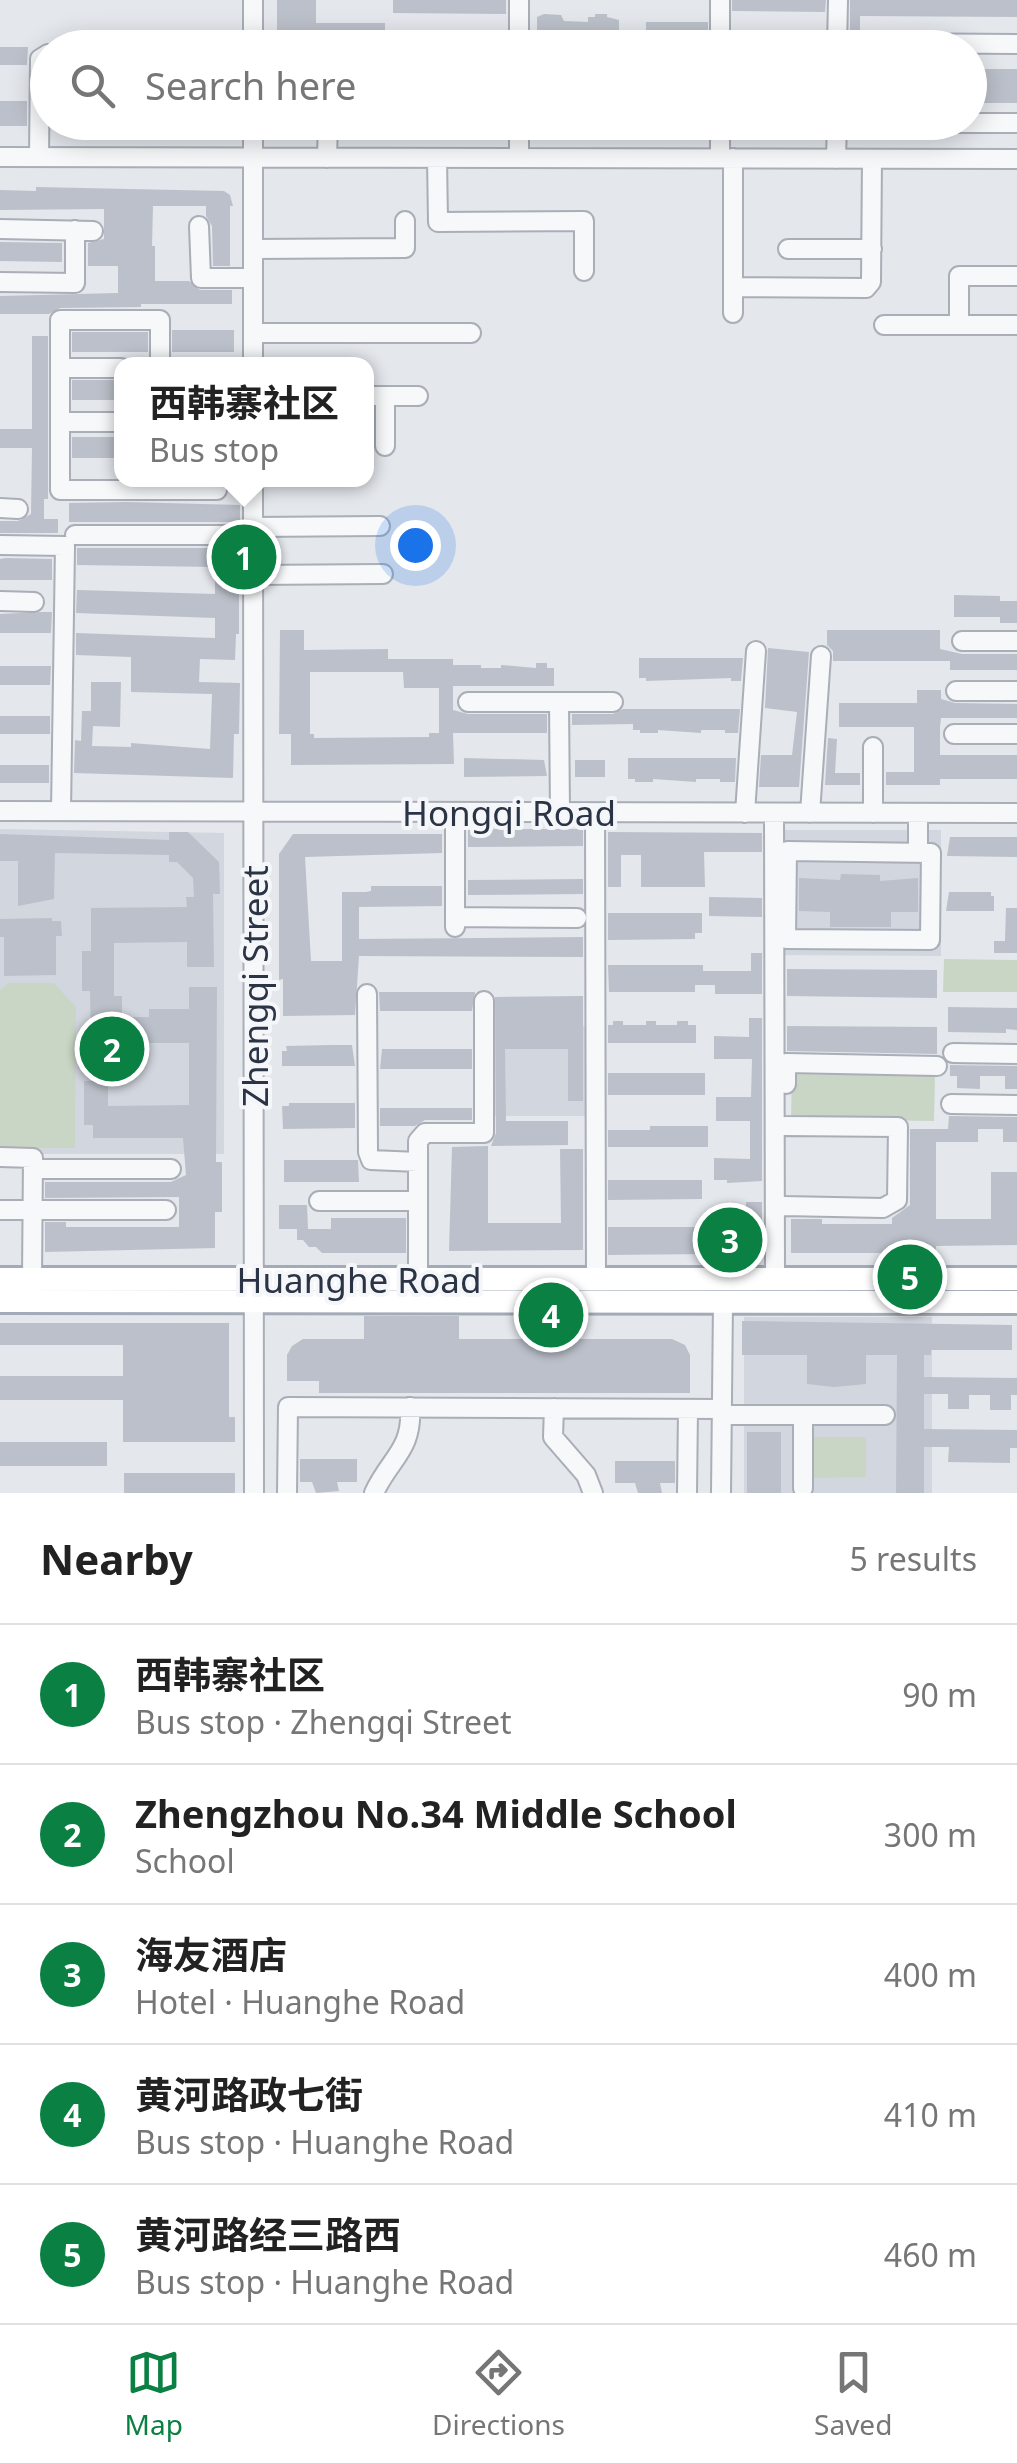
<!DOCTYPE html>
<html lang="en">
<head>
<meta charset="utf-8">
<style>
  :root { --surface:#fff; --page:#f6f6f6; --text:#222; --muted:#767676; --line:#e0e0e0; --accent:#0b8043 }
  body { margin:0; font-family:"Noto Sans","Noto Sans SC",sans-serif; background:var(--page); color:var(--text) }
  .you { position:absolute; left:415px; top:545px; width:35px; height:35px; margin:-25px; border:8px solid #fff; border-radius:50%; background:#1a73e8; box-shadow:0 0 0 15px #1a73e833 }
  .badge { display:grid; place-items:center; width:65px; height:65px; border-radius:50%; background:var(--accent); color:#fff; font-size:32px; font-weight:700 }
  .pin { position:absolute; translate:-50% -50%; border:5px solid #fff; box-shadow:0 2px 10px #0006 }
  .popup { position:absolute; left:114px; top:357px; width:260px; height:130px; box-sizing:border-box; display:grid; place-content:center; border-radius:20px; background:var(--surface); filter:drop-shadow(0 2px 8px #0005); font-size:32px; white-space:nowrap; color:var(--muted) }
  .popup b { font-size:38px; color:var(--text) }
  .popup::after { content:''; position:absolute; left:50%; top:100%; margin-left:-20px; border:20px solid transparent; border-top-color:var(--surface) }
  .list { margin:0; padding:0; list-style:none }
  h2 { display:flex; justify-content:space-between; align-items:center; height:130px; margin:0; padding:0 40px; font-size:42px }
  h2 small { font-size:32px; font-weight:400; color:var(--muted) }
  .list li { display:grid; grid-template-columns:65px 1fr auto; gap:30px; align-items:center; box-sizing:border-box; height:140px; padding:0 40px; border-top:2px solid var(--line) }
  .list b { display:block; font-size:38px; white-space:nowrap }
  .list p { margin:0; font-size:32px; white-space:nowrap; color:var(--muted) }
  .list em { font-size:32px; font-style:normal; color:var(--muted) }
  .icon { flex:none; width:55px; height:55px; fill:none; stroke:currentColor; stroke-width:2; stroke-linecap:round; stroke-linejoin:round }
  .map { position:relative; flex:none; width:1017px; height:1493px; overflow:hidden }
  .search { position:absolute; background:var(--surface); box-shadow:0 5px 25px #0003; left:30px; right:30px; top:30px; height:110px; display:flex; align-items:center; gap:25px; box-sizing:border-box; padding:0 35px; border-radius:55px; color:var(--muted); font-size:38px }
  .sheet { height:830px; background:var(--surface) }
  nav { display:flex; justify-content:space-around; align-items:center; box-sizing:border-box; height:140px; border-top:2px solid var(--line); background:var(--surface); font-size:28px; color:var(--muted) }
  nav a { display:grid; justify-items:center; gap:5px }
  nav .on { color:var(--accent) }
  .map>svg:first-child { display:block }
</style>
</head>
<body>
<div class="map">
<svg width="1017" height="1493" viewBox="0 0 1017 1493">
  <rect width="100%" height="100%" fill="#e4e7ec"/>
  <path fill="#d2d6de" d="M0,829L224,833V1154H0Z
    M780,830H941V956L779,955Z
    M589,1026V1116H490L489,1027Z
    M744,1317H932V1493H744Z"/>
  <path fill="#c9d6c5" d="M944,959L1017,960V992H943Z
    M9,983H54L76,1007L75,1148H0V990Z
    M792,1074L935,1076L934,1121L791,1119Z
    M810,1437H866V1477L811,1478Z"/>
  <path fill="#bbc0ca" fill-rule="evenodd" d="M277,0H316V23H385V48H277Z
    M393,0H506V14L393,13Z
    M732,0H826L825,12L732,11Z
    M850,0H1017V17L860,16V48H850Z
    M544,14L561,15L564,21L588,22V17H595V14H607V17L619,20V33L646,34V22H708V48L537,43V17Z
    M0,47H28L27,65H0Z
    M970,69H1017V103H970Z
    M0,101H27V126H0Z
    M36,187L224,191L230,195L233,206H230V266H213L212,226L206,216V206H153L152,246H155V281H189L200,290H232V304H141V307L60,308L49,314H0V296L118,293V266H88V243L104,239V209L0,210V190L36,191Z
    M0,242L62,243V262L0,261Z
    M172,330H234V352H172Z
    M72,332H148V352H72Z
    M32,336H48V499H44V519H58V533H0V521H18L31,514L32,448H0V429H32Z
    M72,380H122V400H72Z
    M72,437H122V458H72Z
    M126,502L240,505V522H69V503Z
    M77,548H239V634H236L235,660L200,659L199,682L240,683L239,734H234L233,778L74,773L75,740L81,741L82,711H91V682H121L120,727L93,726L92,746L131,747V743L210,749L212,694L131,692V657L76,655V633L215,638V618L76,613L77,590L215,594V567L77,565Z
    M6,558L52,559V580H0V559Z
    M954,595L1000,596V601H1017V623H1000V617H954Z
    M41,612H52L51,633H0V614Z
    M280,630H304V650L388,649V659H453V665H481V668H501V665L536,668V663H547V668H554V686H453V710L468,714H547V733H453L454,764L291,765V734H279ZM310,672H403L404,688H439V733H429V737L314,738V734H310Z
    M827,630H940V649L962,654H1017V670H950V661H833V651L827,645Z
    M768,648L809,652L799,787H759L761,755H792L797,712L765,708Z
    M639,658H743L741,681H731V678L646,681V678H639Z
    M0,666H51L50,685H0Z
    M917,690H941V699L955,703L1017,704V718H941L940,727V755H1017V779H940V785H886V772H914V727H839V703H917Z
    M623,709H740L738,733H725V730H701V733L658,730V733H640V730H633V724L572,725V714H613Z
    M0,716H50V734H0Z
    M828,738L837,739L835,773H860V785H825Z
    M464,758L544,760L547,776L464,777Z
    M628,758H736L735,782H720V779H696V782L653,779V782H635V779H628Z
    M575,760H605V777H575Z
    M0,765H49V783H0Z
    M468,829H583V846L468,847Z
    M169,832H188L219,862L220,894H213L214,967H187V942L114,943V996H122V1017H149V1009H189V987H217L216,1162H222V1212H215V1248L45,1252V1222H66V1227H179V1197L45,1198V1182H171L186,1175L183,1138H93V1125H84V1081H108V1106L189,1105V1043H91L90,991H82V951H91V908L187,907L186,897H194L193,878L177,862H169V855L55,853L54,899L18,906V861H0V834L169,840Z
    M608,832L762,833V852H704L705,887H641V855H621V887H608Z
    M293,834H442V853L305,857L311,961H342V892H366L371,891V886H442V906L359,907V939L583,937V957L359,956L355,1015L283,1016V979L279,980V854Z
    M950,837H1017V857L947,856Z
    M841,874L880,875V881L918,878V912H891V927H830V912L799,911V878L840,880Z
    M583,879V894L468,895V880Z
    M949,892H991V896H994V911H946Z
    M709,897L762,898V917L709,916Z
    M1006,908H1017V953H994V941H1005Z
    M608,913H702V933H695V939L608,940Z
    M52,918V921H61L62,936H56V975L4,976V937H0V919Z
    M751,953H762V994H715V985H695V992H609L608,965H703V971H751Z
    M787,969L937,970V998L787,996Z
    M379,992H475V993L472,1011H380Z
    M583,996V1101H568V1049H505L506,1121H568V1145L491,1146L496,1133L495,997Z
    M948,1007L1017,1008V1030L1006,1029V1033L948,1032Z
    M749,1018H762V1181L727,1183V1180H714V1158L750,1159V1121H716V1097H751L752,1059H714V1036L749,1037Z
    M613,1021H623V1025H646V1021H656V1025H677V1021H688V1025H696V1043H608V1025H613Z
    M787,1026L937,1027V1054L787,1051Z
    M330,1045H352L355,1066H282V1051H287L286,1046Z
    M382,1049H472V1069H380Z
    M950,1065L1017,1066V1089H1005V1076H980V1089L957,1088V1076H950Z
    M608,1073H705V1095H608Z
    M289,1103H355V1128L283,1129L282,1106H289Z
    M380,1108H472V1120H425L415,1126H380Z
    M949,1116L1017,1117V1142H1003V1129H978V1142H936V1219H991V1172H1017V1245L936,1246V1253H791V1219H822V1224H892V1218L910,1205V1129H948Z
    M650,1126H708V1147H608V1130H650Z
    M488,1146V1223H561L560,1149H583V1250L449,1251L452,1147Z
    M284,1160H358L359,1182H284Z
    M608,1180H702V1199L608,1200Z
    M746,1202H762V1244L706,1246V1254L608,1255V1227H710V1222H746Z
    M279,1205H307L308,1229H331V1218H406V1253H322L316,1247H309L303,1240H297V1229H279Z
    M364,1316H459V1339H672L685,1345L690,1355V1393H319V1381H287V1355L292,1346L303,1339H364Z
    M742,1321L1012,1325V1350H931V1355H924V1377L1017,1378V1395H1011V1410H990V1395H969V1409H948V1394H924V1429L1017,1430V1448H1010V1463L948,1462L949,1447H924V1493H896L897,1355H866V1384L834,1387L807,1384V1355H742Z
    M0,1323H229V1417H235V1442H123V1400H0V1376H123V1345H0Z
    M747,1432H781V1493H747Z
    M0,1442H107V1466H0Z
    M300,1459H357V1482H337L339,1491L316,1493L312,1482H300Z
    M615,1461H675V1483H660L662,1493H638L635,1483H615Z
    M124,1473H235V1493H124Z"/>
  <g fill="none" stroke-linecap="round" stroke-linejoin="round">
    <g stroke="#a9aeb7" stroke-width="22">
      <path id="minor" d="M102,48L253,46
        M253,48V0
        M519,48V0
        M720,48V0
        M837,48L838,0
        M876,48V43L1017,44
        M253,122V364
        M876,123H1017
        M0,157L1017,159
        M39,157L40,59L48,54
        M327,158L328,122
        M437,158L438,222L584,221V271
        M519,158V122
        M720,158V122
        M836,159L837,122
        M199,226L201,278H253
        M0,229L93,231
        M253,249L405,248V221
        M788,249H872
        M0,282L75,283V230
        M733,287L866,288L871,282L872,159
        M733,313V158
        M884,325H1017
        M959,325V276H1017
        M253,333H471
        M160,364V320H60V490H217
        M60,368H121
        M366,396H418
        M385,396V446
        M60,422H121
        M253,480L254,1493
        M0,508L18,509
        M253,527L380,526
        M75,535H253
        M0,545L65,546L61,811
        M253,575L383,574
        M0,601L34,602
        M962,641H1017
        M956,691H1017
        M468,702H613
        M559,702L560,813
        M954,734H1017
        M873,747V813
        M0,811L1017,813
        M595,813L596,1279
        M745,813L756,651
        M774,813L775,1280
        M810,813L821,656
        M787,851L931,853L930,940L786,939Z
        M918,853V813
        M455,917L577,918
        M455,927V812
        M367,994L368,1152L371,1160L418,1162V1279
        M953,1053L1017,1054
        M786,1084V1063L937,1066
        M951,1104L1017,1105
        M0,1157L33,1158L32,1279
        M418,1162V1141L425,1133H484V1001
        M33,1169H171
        M319,1201H418
        M784,1206L883,1208L897,1200L898,1127L785,1126
        M0,1210H166
        M554,1408L553,1437L586,1475L593,1493
        M722,1415H885
        M803,1415V1488
        M287,1493L288,1407L722,1409
        M374,1493C390,1458 413,1450 410,1407
        M687,1493L688,1409
        M721,1493L723,1302"/>
    </g>
    <g stroke="#a3abb8" stroke-width="28">
      <path id="major" d="M0,1279H1017
        M0,1301L1017,1302"/>
    </g>
    <use href="#minor" stroke="#f7f8fa" stroke-width="18"/>
    <use href="#major" stroke="#fff" stroke-width="22"/>
  </g>
  <g text-anchor="middle" dominant-baseline="central" stroke-width="8" stroke-linejoin="round" paint-order="stroke">
    <g font-size="35" fill="#2b3445" stroke="#f4f6f9">
      <text x="509" y="812">Hongqi Road</text>
      <text transform="translate(254 986) rotate(-90)">Zhengqi Street</text>
      <text x="359" y="1279">Huanghe Road</text>
    </g>
  </g>
</svg>
<div class="you"></div>
<div class="pin badge" style="left:244px;top:557px">1</div>
<div class="popup"><b>西韩寨社区</b>Bus stop</div>
<div class="pin badge" style="left:112px;top:1049px">2</div>
<div class="pin badge" style="left:730px;top:1240px">3</div>
<div class="pin badge" style="left:551px;top:1315px">4</div>
<div class="pin badge" style="left:910px;top:1277px">5</div>
<div class="search"><svg class="icon" aria-label="search" viewBox="0 0 24 24"><circle cx="10" cy="10" r="6"/><path d="M15 15l6 6"/></svg>Search here</div>
</div>
<section class="sheet">
<h2>Nearby<small>5 results</small></h2>
<ul class="list">
<li><span class="badge">1</span><div><b>西韩寨社区</b><p>Bus stop · Zhengqi Street</p></div><em>90 m</em></li>
<li><span class="badge">2</span><div><b>Zhengzhou No.34 Middle School</b><p>School</p></div><em>300 m</em></li>
<li><span class="badge">3</span><div><b>海友酒店</b><p>Hotel · Huanghe Road</p></div><em>400 m</em></li>
<li><span class="badge">4</span><div><b>黄河路政七街</b><p>Bus stop · Huanghe Road</p></div><em>410 m</em></li>
<li><span class="badge">5</span><div><b>黄河路经三路西</b><p>Bus stop · Huanghe Road</p></div><em>460 m</em></li>
</ul>
</section>
<nav>
<a class="on"><svg class="icon" aria-label="map" viewBox="0 0 24 24"><path d="M3 6l6-2 6 2 6-2v14l-6 2-6-2-6 2zM9 4v14M15 6v14"/></svg>Map</a>
<a><svg class="icon" aria-label="directions" viewBox="0 0 24 24"><path d="M12 3l9 9-9 9-9-9zM9 14v-3h6M13 9l2 2-2 2"/></svg>Directions</a>
<a><svg class="icon" aria-label="saved" viewBox="0 0 24 24"><path d="M7 4h10v16l-5-4-5 4z"/></svg>Saved</a>
</nav>
</body>
</html>
